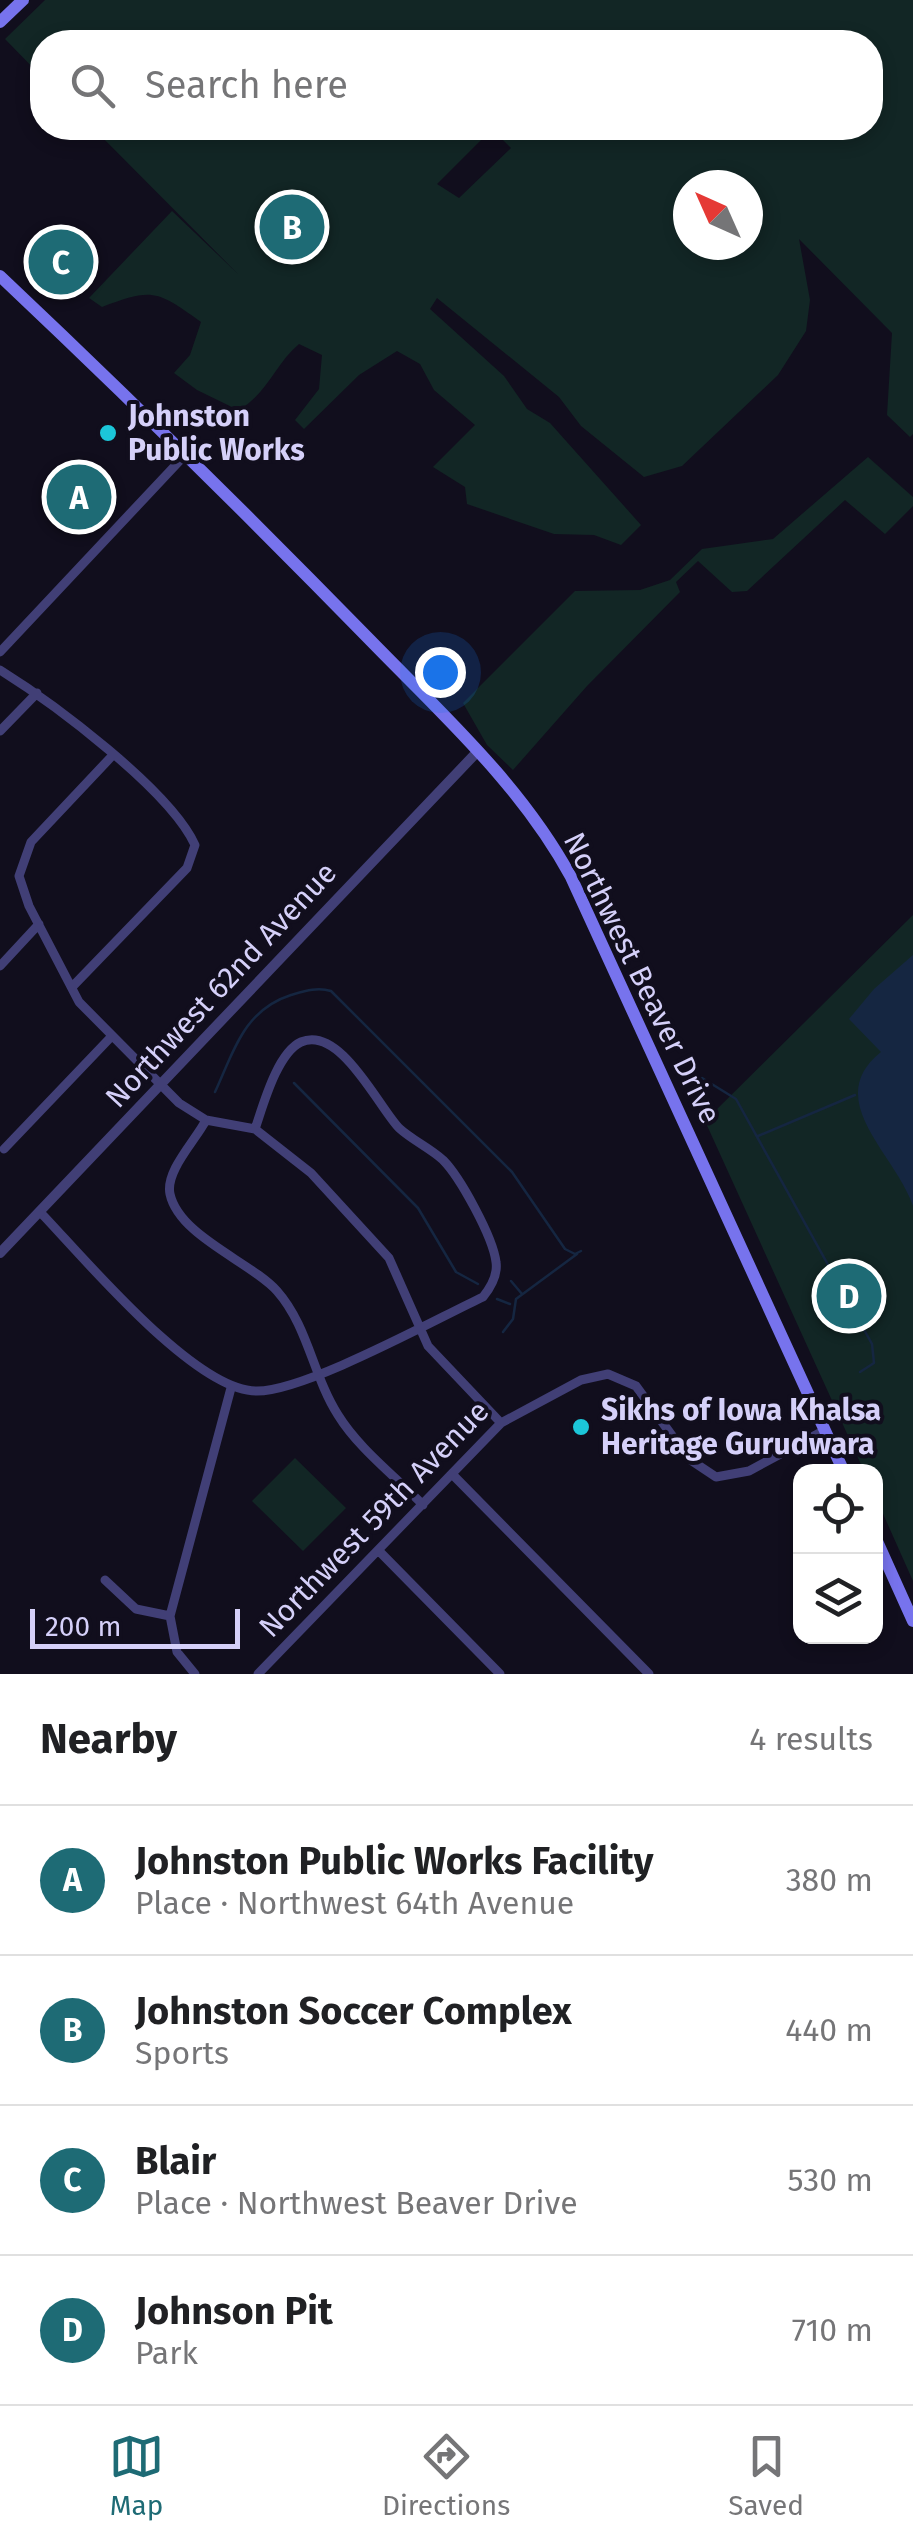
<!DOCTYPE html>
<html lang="en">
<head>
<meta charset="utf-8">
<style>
  :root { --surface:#fff; --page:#f6f6f6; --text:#202124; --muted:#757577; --line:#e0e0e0; --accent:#1e6b75 }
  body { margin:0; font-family:"Fira Sans",sans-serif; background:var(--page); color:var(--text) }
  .controls { position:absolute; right:30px; bottom:30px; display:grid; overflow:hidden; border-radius:20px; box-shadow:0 5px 15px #0003 }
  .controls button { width:90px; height:90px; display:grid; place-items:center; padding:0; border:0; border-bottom:2px solid var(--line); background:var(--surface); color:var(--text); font:50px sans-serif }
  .compass { position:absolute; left:673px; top:170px; width:90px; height:90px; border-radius:50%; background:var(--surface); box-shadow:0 5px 15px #0003; rotate:315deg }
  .scale { position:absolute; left:30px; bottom:25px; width:210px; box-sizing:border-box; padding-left:10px; border:5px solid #d5d0f9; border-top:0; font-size:28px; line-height:35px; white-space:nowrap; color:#d5d0f9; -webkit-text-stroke:8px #110e1d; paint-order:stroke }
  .you { position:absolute; left:440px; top:672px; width:35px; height:35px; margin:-25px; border:8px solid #fff; border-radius:50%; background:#1a73e8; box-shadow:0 0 0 15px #1a73e833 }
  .badge { display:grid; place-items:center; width:65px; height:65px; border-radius:50%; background:var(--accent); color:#fff; font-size:32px; font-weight:700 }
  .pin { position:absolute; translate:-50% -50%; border:5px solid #fff; box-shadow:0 2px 10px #0006 }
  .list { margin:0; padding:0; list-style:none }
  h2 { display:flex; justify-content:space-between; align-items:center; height:130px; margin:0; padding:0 40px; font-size:42px }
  h2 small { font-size:32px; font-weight:400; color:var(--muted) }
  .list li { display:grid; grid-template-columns:65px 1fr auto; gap:30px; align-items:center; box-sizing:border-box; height:150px; padding:0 40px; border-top:2px solid var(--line) }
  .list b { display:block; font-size:38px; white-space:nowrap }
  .list p { margin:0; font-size:32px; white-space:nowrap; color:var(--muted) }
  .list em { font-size:32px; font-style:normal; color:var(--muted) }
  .icon { flex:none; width:55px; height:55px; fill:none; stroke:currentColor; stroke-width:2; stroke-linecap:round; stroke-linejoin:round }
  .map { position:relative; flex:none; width:913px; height:1674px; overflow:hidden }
  .search { position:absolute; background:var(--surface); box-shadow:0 5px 15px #0003; left:30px; right:30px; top:30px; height:110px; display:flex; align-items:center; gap:25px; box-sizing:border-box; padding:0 35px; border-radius:40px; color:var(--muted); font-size:38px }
  .sheet { height:730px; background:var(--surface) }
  nav { display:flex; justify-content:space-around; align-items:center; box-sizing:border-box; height:140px; border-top:2px solid var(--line); background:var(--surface); font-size:28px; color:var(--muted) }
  nav a { display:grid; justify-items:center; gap:5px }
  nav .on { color:var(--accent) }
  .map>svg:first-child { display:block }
</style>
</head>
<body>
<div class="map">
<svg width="913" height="1674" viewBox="0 0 913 1674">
  <rect width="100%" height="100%" fill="#110e1d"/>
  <path fill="#122625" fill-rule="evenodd" d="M45,0H913V434L910,437L887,415L892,333L799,239L810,300L806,331L778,375L682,466L644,477L581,426L559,397L437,298L430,309L504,376L527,409L550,423L641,525L621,545L594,535L554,534L467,504L465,487L433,467L475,425L434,390L420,364L397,351L359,375L304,429L295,420L319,389L322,355L299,344C275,364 266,396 238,410L197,390L174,373L190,355L201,322C156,290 153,288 102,307L89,298L172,211L238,274L93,128H870V42H42V77L5,39ZM492,129L511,148L459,198L437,184ZM688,185H748V245H688Z
    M868,457L913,497V506L885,534L845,500L747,591L732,592L698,561L676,582L680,592L587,686L513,770L487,745L463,703L575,591L640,590L670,580L702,549L773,539Z
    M913,915V1581L876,1498V1472L864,1471L705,1121Z
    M295,1458L346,1508L303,1551L252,1501Z"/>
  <path fill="#152641" d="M913,955V1206C895,1153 821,1100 881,1052L849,1019L874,989Z"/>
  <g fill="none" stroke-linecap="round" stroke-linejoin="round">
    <path stroke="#152641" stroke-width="2.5" d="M702,1078L736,1099L872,1344L874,1363L860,1372
      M294,1083L418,1208L456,1272L478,1284
      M215,1092C234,1051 244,1010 291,995C305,991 317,987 331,991L512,1172L565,1249L575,1254L581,1251
      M758,1136L855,1095
      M511,1281L522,1294
      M497,1299L510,1304
      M503,1332L513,1319L516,1299L577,1254"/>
    <path stroke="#413f76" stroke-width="9" d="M0,652L186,454
      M0,670C53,703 170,790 195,845L187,868L73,986
      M0,731L37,693
      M112,756L31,842L19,876L29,906L79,1002L179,1103L206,1120L255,1129L311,1173L389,1258L428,1346L501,1423
      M0,966L39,924
      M206,1120C196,1140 165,1171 170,1194C179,1236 251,1262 277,1291C308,1326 313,1376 338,1415C359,1449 395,1476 423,1505
      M4,1149L110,1038
      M41,1213C85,1259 195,1391 256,1391C304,1392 434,1320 483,1297C491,1287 498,1275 496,1262C493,1237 460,1177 443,1160C430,1148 412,1140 399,1128C378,1106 340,1025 301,1042C277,1053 263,1106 255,1129
      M452,1474L649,1674
      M379,1551L500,1674
      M105,1580L136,1609L170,1616
      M195,1674L177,1652L170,1616L231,1388
      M258,1674L501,1423L581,1380L608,1374L636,1386L689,1459L716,1477L749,1471L825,1430"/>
    <path stroke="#413f76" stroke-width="10" d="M0,1253L478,751"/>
    <path stroke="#7773ed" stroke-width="12" d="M0,22L23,0
      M0,276C126,395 249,516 370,640C443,715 521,785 571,877L844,1472
      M876,1539L913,1621"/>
  </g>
  <g fill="#1cc6d9" stroke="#110e1d" stroke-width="4">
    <circle cx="108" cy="433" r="10"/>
    <circle cx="581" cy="1427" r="10"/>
  </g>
  <g text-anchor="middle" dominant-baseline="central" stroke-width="8" stroke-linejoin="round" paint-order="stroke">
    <g font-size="30" font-weight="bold" fill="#d5d0f9" stroke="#110e1d" text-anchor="start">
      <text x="128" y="416">Johnston<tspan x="128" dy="34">Public Works</tspan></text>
      <text x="601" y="1410">Sikhs of Iowa Khalsa<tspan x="601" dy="34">Heritage Gurudwara</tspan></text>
    </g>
    <g font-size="30" fill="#d5d0f9" stroke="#110e1d">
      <text transform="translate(642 978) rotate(64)">Northwest Beaver Drive</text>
      <text transform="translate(221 985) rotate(-47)">Northwest 62nd Avenue</text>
      <text transform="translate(374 1519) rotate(-46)">Northwest 59th Avenue</text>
    </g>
  </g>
</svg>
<div class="controls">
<button><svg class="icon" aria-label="locate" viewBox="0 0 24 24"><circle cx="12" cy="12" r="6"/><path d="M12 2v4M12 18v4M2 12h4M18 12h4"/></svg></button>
<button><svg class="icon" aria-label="layers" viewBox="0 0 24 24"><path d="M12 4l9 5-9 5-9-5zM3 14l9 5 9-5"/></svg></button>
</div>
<svg class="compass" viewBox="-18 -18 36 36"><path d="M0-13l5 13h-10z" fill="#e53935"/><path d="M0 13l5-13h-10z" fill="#757577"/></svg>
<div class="scale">200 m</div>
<div class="you"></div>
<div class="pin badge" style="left:79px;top:497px">A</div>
<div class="pin badge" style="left:292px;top:227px">B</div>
<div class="pin badge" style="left:61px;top:262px">C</div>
<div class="pin badge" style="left:849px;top:1296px">D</div>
<div class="search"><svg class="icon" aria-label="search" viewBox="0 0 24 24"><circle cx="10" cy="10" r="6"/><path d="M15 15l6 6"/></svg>Search here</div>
</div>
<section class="sheet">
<h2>Nearby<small>4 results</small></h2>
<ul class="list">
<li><span class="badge">A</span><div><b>Johnston Public Works Facility</b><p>Place · Northwest 64th Avenue</p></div><em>380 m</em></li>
<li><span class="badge">B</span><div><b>Johnston Soccer Complex</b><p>Sports</p></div><em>440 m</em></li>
<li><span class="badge">C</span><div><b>Blair</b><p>Place · Northwest Beaver Drive</p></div><em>530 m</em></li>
<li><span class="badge">D</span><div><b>Johnson Pit</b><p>Park</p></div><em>710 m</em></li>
</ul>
</section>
<nav>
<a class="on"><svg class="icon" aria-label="map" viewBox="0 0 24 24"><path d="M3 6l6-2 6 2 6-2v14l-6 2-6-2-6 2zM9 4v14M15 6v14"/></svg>Map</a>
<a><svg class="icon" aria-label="directions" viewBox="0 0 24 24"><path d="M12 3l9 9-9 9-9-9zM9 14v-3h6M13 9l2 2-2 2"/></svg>Directions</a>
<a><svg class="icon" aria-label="saved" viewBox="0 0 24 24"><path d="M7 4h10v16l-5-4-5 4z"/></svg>Saved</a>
</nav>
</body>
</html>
